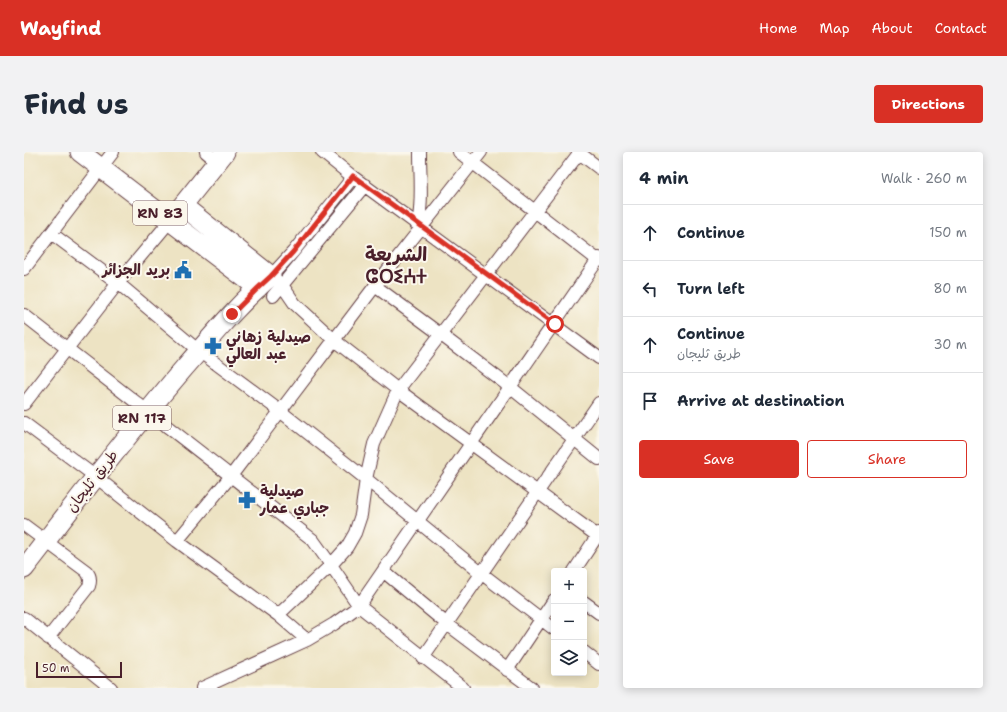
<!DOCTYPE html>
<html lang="en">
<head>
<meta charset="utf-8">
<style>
  :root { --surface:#fff; --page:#f2f2f3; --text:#1f2937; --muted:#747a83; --line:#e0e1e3; --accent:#d93025 }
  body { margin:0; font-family:"Shantell Sans","Playpen Sans Arabic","Noto Sans Tifinagh",sans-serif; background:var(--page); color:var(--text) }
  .controls { position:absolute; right:12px; bottom:12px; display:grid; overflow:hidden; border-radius:4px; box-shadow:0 2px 10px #0003 }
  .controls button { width:36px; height:36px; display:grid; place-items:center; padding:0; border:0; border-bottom:1px solid var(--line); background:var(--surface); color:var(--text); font:20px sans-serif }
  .scale { position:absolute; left:12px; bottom:10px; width:86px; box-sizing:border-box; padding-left:4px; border:2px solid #4a1f2b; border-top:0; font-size:11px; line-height:14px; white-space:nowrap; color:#4a1f2b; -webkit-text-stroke:3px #fbf7ec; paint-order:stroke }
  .stop { position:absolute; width:12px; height:12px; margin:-9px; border:3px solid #d93025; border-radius:50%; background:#fff }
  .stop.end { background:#d93025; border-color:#fff; box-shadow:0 1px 4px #0008 }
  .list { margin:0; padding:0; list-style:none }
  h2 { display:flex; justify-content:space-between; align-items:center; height:52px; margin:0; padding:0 16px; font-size:17px }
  h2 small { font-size:13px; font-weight:400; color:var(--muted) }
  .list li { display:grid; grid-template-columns:26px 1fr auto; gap:12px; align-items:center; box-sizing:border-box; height:56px; padding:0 16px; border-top:1px solid var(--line) }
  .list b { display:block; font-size:15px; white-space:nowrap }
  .list p { margin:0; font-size:13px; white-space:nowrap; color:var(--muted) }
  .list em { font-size:13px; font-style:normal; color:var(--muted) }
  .actions { display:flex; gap:8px; padding:12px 16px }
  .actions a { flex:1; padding:9px 0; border:1px solid var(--accent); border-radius:4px; text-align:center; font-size:14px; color:var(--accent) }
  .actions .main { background:var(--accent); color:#fff }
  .icon { flex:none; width:22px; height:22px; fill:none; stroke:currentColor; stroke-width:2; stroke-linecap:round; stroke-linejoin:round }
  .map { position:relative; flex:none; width:575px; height:536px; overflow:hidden; border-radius:4px }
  header { display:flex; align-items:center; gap:24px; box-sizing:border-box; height:56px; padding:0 20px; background:var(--accent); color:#fff }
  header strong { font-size:19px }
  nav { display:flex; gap:22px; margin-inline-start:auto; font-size:14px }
  .intro { display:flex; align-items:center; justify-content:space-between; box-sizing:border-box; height:96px; padding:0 24px }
  h1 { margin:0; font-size:28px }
  .button { padding:10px 18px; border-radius:4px; background:var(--accent); color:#fff; font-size:14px; font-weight:700 }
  main { display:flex; gap:24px; padding:0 24px }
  aside { flex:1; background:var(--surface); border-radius:4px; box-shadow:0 2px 10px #0003 }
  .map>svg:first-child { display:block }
</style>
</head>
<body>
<header>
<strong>Wayfind</strong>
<nav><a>Home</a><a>Map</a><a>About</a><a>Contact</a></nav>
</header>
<div class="intro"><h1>Find us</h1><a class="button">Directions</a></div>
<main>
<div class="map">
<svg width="575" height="536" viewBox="0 0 575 536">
  <rect width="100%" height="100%" fill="#fbf7ec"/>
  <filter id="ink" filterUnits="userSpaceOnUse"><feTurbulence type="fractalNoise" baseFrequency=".025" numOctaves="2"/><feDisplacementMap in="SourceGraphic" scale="8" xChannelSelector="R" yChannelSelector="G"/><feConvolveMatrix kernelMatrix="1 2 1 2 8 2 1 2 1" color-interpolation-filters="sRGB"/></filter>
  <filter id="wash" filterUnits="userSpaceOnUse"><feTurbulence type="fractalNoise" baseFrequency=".012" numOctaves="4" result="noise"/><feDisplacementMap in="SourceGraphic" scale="16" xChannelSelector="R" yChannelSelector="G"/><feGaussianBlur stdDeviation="0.9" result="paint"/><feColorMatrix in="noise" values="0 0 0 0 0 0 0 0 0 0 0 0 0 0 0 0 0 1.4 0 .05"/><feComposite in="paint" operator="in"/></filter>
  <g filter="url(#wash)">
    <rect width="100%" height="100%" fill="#ede3c3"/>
  </g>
  <g filter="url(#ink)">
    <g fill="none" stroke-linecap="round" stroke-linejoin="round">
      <g stroke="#623c42" stroke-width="14">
        <path id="street" d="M182,0L194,10
          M298,0L329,25L575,206
          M435,0L575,109
          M554,0L575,16
          M329,25L269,100L247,124L258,133L271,152L310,188L374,238L575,385
          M394,72C399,49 396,24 396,0
          M27,81L94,131L175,199L256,259L342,327L457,421L530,477
          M0,117L89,0
          M351,134L416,182L486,235L575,307
          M249,144L341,33
          M0,163L289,388L307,413L335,454L439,536
          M0,252L94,131L146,69
          M0,271L72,325L153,389L254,463L283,488
          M0,373L62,419C66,423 67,428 65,434L24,486
          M153,389L207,324L351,134L457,0
          M359,419L423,472L508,536
          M550,419L575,381
          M560,450L575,461
          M254,463L307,413L323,395L331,381L337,363L342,327L350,292L374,238L556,0
          M0,466L87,536
          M560,500L575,512
          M399,506L575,251
          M483,518L530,448
          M178,536L283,488L310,472L335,454L575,106"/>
      </g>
      <g stroke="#623c42" stroke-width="21">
        <path id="primary" d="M56,0L146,69L201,0
          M146,69L234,136
          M0,417C53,349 105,280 161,215C189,183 215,151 247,124L159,54"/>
      </g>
      <use href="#street" stroke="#fff" stroke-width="12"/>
      <use href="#primary" stroke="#fff" stroke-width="19"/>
    </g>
  </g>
  <g fill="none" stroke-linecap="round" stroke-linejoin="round" filter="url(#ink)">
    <path stroke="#d93025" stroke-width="5" d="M208,162L234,136L247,124L269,100L329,24L531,172"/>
  </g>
  <defs>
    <g id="civic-bare" transform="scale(1.38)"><path d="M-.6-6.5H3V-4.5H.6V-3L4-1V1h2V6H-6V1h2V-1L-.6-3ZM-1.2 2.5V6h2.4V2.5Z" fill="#1f6fb2" stroke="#fbf7ec" stroke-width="2.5" paint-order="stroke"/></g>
    <g id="pharmacy-bare" transform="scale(1.38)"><path d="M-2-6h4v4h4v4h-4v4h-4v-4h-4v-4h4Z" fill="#1f6fb2" stroke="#fbf7ec" stroke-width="2.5" paint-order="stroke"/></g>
  </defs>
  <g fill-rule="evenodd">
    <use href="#civic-bare" x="159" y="118"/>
    <use href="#pharmacy-bare" x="189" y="194"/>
    <use href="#pharmacy-bare" x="223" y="348"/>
  </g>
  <g text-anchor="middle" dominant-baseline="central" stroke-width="4" stroke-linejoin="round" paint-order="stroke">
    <g fill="#fbf7ec" stroke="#7f6065" stroke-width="1">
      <rect x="109" y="49" width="54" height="24" rx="3"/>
      <rect x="89" y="254" width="58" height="24" rx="3"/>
    </g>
    <g font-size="14" font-weight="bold" fill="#4a1f2b">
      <text x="136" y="61">RN 83</text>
      <text x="118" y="266">RN 117</text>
    </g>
    <g font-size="15" font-weight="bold" fill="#4a1f2b" stroke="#fbf7ec" text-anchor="start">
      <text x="146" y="118" text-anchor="end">بريد الجزائر</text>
      <text x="202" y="185">صيدلية زهاني<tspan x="202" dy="17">عبد العالي</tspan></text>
      <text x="236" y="339">صيدلية<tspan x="236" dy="17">جباري عمار</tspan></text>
    </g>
    <g font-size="15" fill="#4a1f2b" stroke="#fbf7ec">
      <text transform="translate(68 329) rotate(-52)">طريق ثليجان</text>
    </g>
    <g font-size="19" font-weight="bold" fill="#4a1f2b" stroke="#fbf7ec">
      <text x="372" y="102">الشريعة<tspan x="372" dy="22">ⵛⵔⵉⵄⵜ</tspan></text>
    </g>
  </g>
</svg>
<div class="controls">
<button>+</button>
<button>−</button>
<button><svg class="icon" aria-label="layers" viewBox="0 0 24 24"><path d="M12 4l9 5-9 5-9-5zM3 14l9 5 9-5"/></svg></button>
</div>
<div class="scale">50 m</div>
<div class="stop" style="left:531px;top:172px"></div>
<div class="stop end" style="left:208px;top:162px"></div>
</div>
<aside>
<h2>4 min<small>Walk · 260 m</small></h2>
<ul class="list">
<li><svg class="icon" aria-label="ahead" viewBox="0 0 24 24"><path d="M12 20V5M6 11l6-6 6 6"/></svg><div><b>Continue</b></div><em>150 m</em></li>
<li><svg class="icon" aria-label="left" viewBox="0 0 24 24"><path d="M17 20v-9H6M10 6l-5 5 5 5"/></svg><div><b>Turn left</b></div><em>80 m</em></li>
<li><svg class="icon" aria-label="ahead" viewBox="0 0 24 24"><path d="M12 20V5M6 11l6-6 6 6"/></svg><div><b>Continue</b><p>طريق ثليجان</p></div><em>30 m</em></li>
<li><svg class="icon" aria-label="arrive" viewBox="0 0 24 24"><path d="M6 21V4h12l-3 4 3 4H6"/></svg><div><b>Arrive at destination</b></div></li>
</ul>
<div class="actions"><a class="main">Save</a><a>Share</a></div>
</aside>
</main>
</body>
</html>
